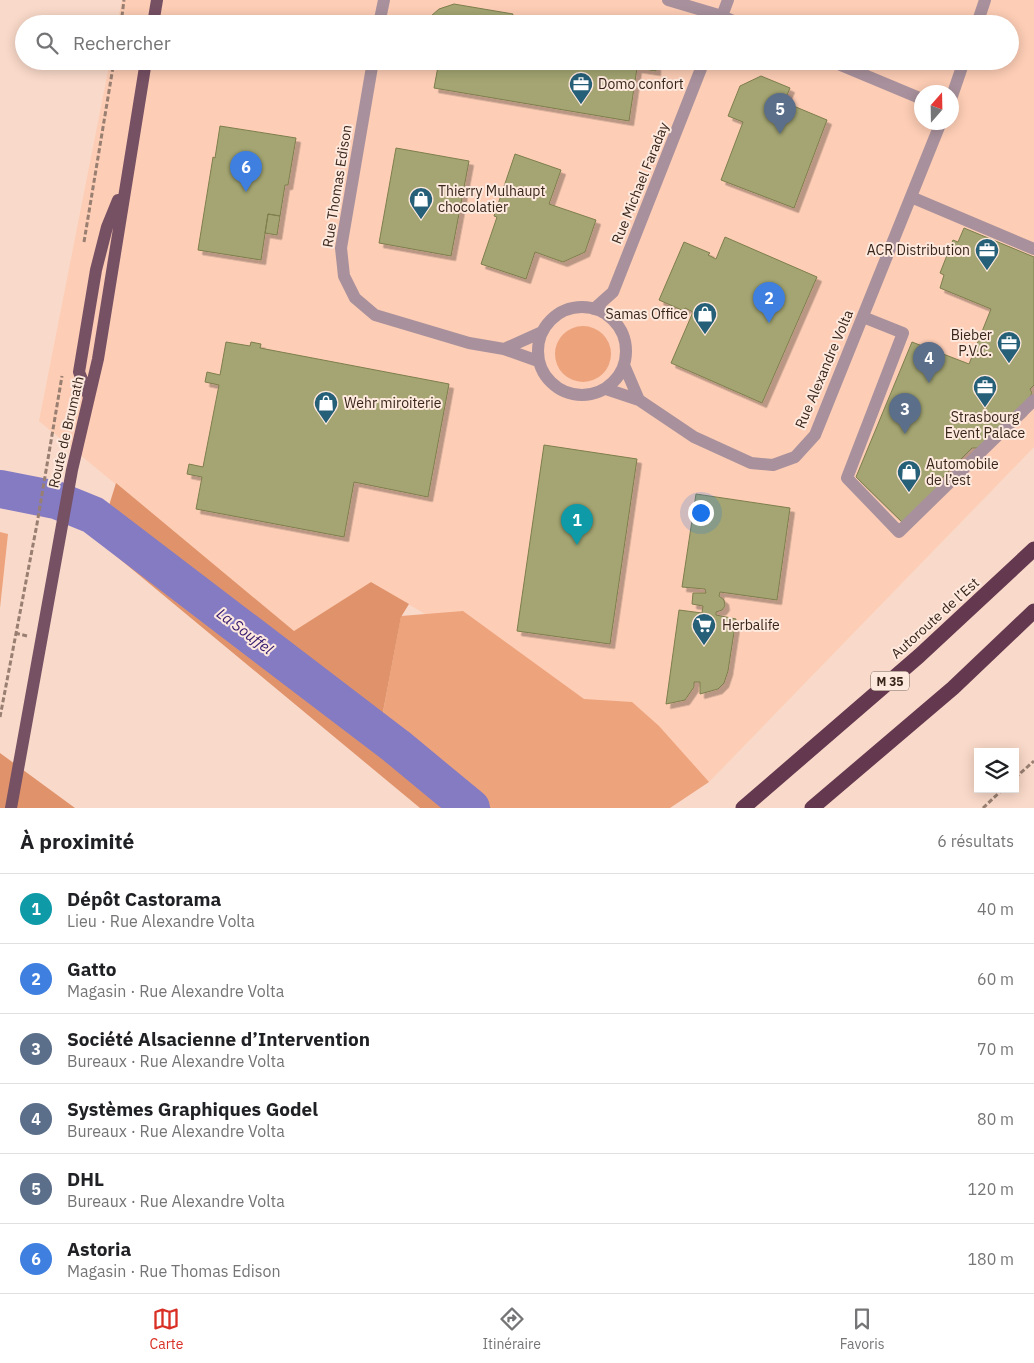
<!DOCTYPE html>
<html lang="fr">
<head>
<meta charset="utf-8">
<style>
  :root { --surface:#fff; --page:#f2f2f2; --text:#202124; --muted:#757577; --line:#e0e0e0; --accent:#d93025 }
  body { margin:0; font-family:"IBM Plex Sans",sans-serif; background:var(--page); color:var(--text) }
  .controls { position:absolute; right:15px; bottom:15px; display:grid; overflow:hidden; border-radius:0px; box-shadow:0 2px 12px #0003 }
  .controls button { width:45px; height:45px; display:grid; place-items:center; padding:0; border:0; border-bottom:1px solid var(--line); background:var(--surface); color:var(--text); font:25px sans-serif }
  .compass { position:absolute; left:914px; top:85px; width:45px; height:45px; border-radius:50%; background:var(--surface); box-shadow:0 2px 12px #0003; rotate:20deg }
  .you { position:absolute; left:700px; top:512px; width:18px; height:18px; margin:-12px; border:4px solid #fff; border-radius:50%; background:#1a73e8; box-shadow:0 0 0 8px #1a73e833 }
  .badge { display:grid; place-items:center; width:32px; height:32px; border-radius:50%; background:var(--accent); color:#fff; font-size:16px; font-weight:700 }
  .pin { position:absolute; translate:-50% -41px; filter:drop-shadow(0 1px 2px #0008) }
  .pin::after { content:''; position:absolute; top:26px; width:18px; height:15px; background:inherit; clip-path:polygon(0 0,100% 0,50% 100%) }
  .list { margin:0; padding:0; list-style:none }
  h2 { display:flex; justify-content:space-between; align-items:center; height:65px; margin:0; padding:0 20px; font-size:21px }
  h2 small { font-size:16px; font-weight:400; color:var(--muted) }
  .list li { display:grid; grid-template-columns:32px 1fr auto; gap:15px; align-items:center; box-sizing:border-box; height:70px; padding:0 20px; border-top:1px solid var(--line) }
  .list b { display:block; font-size:19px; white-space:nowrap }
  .list p { margin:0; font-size:16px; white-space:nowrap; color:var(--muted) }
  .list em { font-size:16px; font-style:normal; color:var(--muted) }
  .icon { flex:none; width:28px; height:28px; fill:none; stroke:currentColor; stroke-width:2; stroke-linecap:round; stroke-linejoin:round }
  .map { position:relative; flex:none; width:1034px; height:808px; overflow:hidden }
  .search { position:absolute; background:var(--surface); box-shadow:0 2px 12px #0003; left:15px; right:15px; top:15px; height:55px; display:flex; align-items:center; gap:12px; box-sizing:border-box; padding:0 18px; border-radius:28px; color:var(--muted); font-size:19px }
  .sheet { height:485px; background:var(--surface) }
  nav { display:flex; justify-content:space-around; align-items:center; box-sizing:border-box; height:70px; border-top:1px solid var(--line); background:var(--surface); font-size:14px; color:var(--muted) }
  nav a { display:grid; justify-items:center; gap:2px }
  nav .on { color:var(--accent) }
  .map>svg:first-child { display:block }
</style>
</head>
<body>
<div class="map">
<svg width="1034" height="808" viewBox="0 0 1034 808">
  <defs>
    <filter id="shadow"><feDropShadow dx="4.5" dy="4.5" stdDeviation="0" flood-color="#0004"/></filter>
  </defs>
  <rect width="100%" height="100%" fill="#f9d9c9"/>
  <path fill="#fdcdb5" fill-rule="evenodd" d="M122,0H1034V447L709,782L371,582L294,631L39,421L110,61H1010V24H117ZM922,92H952V122H922Z"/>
  <path fill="#eda37c" d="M555 354a28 28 0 1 1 56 0a28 28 0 1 1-56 0Z
    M0,532L8,534L0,608Z
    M463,611L584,699L632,702L659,726L709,782L670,808H492L382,717L401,616Z"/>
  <path fill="#e0936b" d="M116,483L294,631L371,582L409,604L401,617L382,717L492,808H420L98,541Z
    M0,753L75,808H0Z"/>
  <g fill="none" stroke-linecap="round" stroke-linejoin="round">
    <path stroke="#847bc3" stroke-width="38" d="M0,489L56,500L93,515L396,746L471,808"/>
  </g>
  <path fill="#a4a572" stroke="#7e7e4d" filter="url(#shadow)" d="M454,4L513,14L512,20L534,24H429L431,16L439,9Z
    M439,61H656V71L637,68L629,121L434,88Z
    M761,76L790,88L784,102L827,120L794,208L721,180L743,122L728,116L740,86Z
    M220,126L296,138L288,185H285L280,216L268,214L261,260L198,250L213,157L215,158Z
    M396,148L469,161L451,256L379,243Z
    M515,154L561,170L549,204L596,220L585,252L563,262L535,252L526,279L481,264L497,217L494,216Z
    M268,214L280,216L277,235L265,233Z
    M964,228L1034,257V385L1030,389L1032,393L1021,412L977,448H972L935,485L939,488L904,524L856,477L912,342L969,364L991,309L940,288L944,275L940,273L953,240L958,242Z
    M725,237L817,277L762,403L671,363L693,312L685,308L684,311L659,300L684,242L710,253L708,255L716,259Z
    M226,342L250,346L251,342L261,344L260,348L449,384L428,497L354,482L344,537L196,509L202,477L187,474L189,464L203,467L219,385L205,382L207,372L220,375Z
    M544,445L637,459L610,644L517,631Z
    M696,494L790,508L777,600L720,592L719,596L724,600L725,606L722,610L716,612V615L736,619L728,671L724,683L718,689L700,694V682H694V687L685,700L666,704L679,610L702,613L703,606L692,604L693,593H706L705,589L682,587Z"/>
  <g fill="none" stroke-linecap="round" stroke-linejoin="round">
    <path stroke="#987f71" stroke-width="3" stroke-dasharray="5 2.5" stroke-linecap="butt" d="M121,24L124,0
      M84,242L114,61
      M15,633L27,636
      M0,717L37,524L62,376
      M1015,778L1034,761
      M983,808L1003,789"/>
    <path stroke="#a8919c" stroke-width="12" d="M668,0L722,16L740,24
      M379,24L384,0
      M719,24L728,0
      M977,24L985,0
      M373,61L341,248L344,276L355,298L375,315L469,343L504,349L538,361
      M831,61L922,99
      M952,96L964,61
      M911,197L1034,249
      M538 351a44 44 0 1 1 88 0a44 44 0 1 1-88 0Z
      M594,309L613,292L704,61
      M863,317L903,333L847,478L899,532L1034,400
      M504,349L542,332
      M624,365L639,400
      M606,389L639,400L694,437L751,463L773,465L795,457L815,435L941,122"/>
    <path stroke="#765063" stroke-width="12" d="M153,24L157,0
      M89,397L79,372L96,270L107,227L118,200
      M11,808L72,470L98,359L146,61"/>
    <path stroke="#64384f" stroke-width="15" d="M743,808L919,656L1034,549
      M812,808L953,688L1034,611"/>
  </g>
  <defs>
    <g id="office-pin" transform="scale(1.25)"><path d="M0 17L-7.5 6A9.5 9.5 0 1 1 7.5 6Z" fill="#256078" stroke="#fee9de"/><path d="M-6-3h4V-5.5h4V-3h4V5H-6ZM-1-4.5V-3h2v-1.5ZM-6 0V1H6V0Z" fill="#fff"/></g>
    <g id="shop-pin" transform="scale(1.25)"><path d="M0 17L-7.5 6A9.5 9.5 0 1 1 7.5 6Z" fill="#256078" stroke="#fee9de"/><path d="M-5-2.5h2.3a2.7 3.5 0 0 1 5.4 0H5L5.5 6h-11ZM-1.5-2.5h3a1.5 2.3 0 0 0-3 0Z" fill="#fff"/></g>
    <g id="supermarket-pin" transform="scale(1.25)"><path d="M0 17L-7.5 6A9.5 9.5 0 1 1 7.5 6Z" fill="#256078" stroke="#fee9de"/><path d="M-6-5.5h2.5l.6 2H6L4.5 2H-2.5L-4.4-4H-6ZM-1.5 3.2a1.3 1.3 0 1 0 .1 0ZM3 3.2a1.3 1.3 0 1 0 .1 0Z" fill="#fff"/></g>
  </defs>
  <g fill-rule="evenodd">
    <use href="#office-pin" x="581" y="84"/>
    <use href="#shop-pin" x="421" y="199"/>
    <use href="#office-pin" x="987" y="250"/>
    <use href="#shop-pin" x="705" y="314"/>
    <use href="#office-pin" x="1009" y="343"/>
    <use href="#office-pin" x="985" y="387"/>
    <use href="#shop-pin" x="326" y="403"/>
    <use href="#shop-pin" x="909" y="472"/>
    <use href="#supermarket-pin" x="704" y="625"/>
  </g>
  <g text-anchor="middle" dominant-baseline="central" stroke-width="4" stroke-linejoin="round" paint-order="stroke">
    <rect fill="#fee9de" stroke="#746056" stroke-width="1" x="871" y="671.5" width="38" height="19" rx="4"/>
    <g font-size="12" font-weight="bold" fill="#39261b">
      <text x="890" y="681">M 35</text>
    </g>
    <g font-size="14" fill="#39261b" stroke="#fee9de" text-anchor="start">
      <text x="598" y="84">Domo confort</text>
      <text x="438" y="191">Thierry Mulhaupt<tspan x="438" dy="16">chocolatier</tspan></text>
      <text x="970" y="250" text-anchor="end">ACR Distribution</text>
      <text x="688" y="314" text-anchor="end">Samas Office</text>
      <text x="992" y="335" text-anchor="end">Bieber<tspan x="992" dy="16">P.V.C.</tspan></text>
      <text x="344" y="403">Wehr miroiterie</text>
      <text x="985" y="417" text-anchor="middle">Strasbourg<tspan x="985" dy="16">Event Palace</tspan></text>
      <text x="926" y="464">Automobile<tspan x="926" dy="16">de l’est</tspan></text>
      <text x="722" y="625">Herbalife</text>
    </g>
    <g font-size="14" fill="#39261b" stroke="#fee9de">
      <text transform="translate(640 183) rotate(-68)">Rue Michael Faraday</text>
      <text transform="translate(337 186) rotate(-81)">Rue Thomas Edison</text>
      <text transform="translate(824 369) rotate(-67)">Rue Alexandre Volta</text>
      <text transform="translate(66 432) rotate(-77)">Route de Brumath</text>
      <text transform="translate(935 618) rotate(-42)">Autoroute de l’Est</text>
    </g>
    <g font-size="15" font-style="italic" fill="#31186e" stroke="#fee9de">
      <text transform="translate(245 631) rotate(37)">La Souffel</text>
    </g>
  </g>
</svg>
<div class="controls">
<button><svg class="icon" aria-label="layers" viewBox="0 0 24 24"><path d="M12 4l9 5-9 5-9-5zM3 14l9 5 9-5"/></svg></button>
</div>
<svg class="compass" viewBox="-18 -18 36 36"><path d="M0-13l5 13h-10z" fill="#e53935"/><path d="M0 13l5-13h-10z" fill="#757577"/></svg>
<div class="you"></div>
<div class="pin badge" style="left:577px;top:545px;background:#0f9aa8">1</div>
<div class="pin badge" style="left:769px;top:323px;background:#3f7fe0">2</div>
<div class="pin badge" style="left:905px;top:434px;background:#5c6f8a">3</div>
<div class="pin badge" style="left:929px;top:383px;background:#5c6f8a">4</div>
<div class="pin badge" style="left:780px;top:134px;background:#5c6f8a">5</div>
<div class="pin badge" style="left:246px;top:192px;background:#3f7fe0">6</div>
<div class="search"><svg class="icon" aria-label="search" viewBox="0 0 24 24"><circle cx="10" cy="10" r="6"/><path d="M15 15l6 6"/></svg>Rechercher</div>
</div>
<section class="sheet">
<h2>À proximité<small>6 résultats</small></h2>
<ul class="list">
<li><span class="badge" style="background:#0f9aa8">1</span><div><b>Dépôt Castorama</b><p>Lieu · Rue Alexandre Volta</p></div><em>40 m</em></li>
<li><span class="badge" style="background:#3f7fe0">2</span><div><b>Gatto</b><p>Magasin · Rue Alexandre Volta</p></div><em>60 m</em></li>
<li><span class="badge" style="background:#5c6f8a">3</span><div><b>Société Alsacienne d’Intervention</b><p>Bureaux · Rue Alexandre Volta</p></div><em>70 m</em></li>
<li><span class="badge" style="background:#5c6f8a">4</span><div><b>Systèmes Graphiques Godel</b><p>Bureaux · Rue Alexandre Volta</p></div><em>80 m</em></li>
<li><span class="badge" style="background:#5c6f8a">5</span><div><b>DHL</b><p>Bureaux · Rue Alexandre Volta</p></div><em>120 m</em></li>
<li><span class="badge" style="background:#3f7fe0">6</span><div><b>Astoria</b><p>Magasin · Rue Thomas Edison</p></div><em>180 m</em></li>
</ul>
</section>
<nav>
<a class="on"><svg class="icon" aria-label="map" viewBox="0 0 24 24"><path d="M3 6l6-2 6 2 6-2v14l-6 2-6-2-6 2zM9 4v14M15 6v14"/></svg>Carte</a>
<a><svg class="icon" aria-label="directions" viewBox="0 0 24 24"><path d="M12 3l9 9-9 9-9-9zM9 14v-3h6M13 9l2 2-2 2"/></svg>Itinéraire</a>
<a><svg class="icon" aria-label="saved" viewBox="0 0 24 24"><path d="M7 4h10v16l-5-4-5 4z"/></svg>Favoris</a>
</nav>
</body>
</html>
